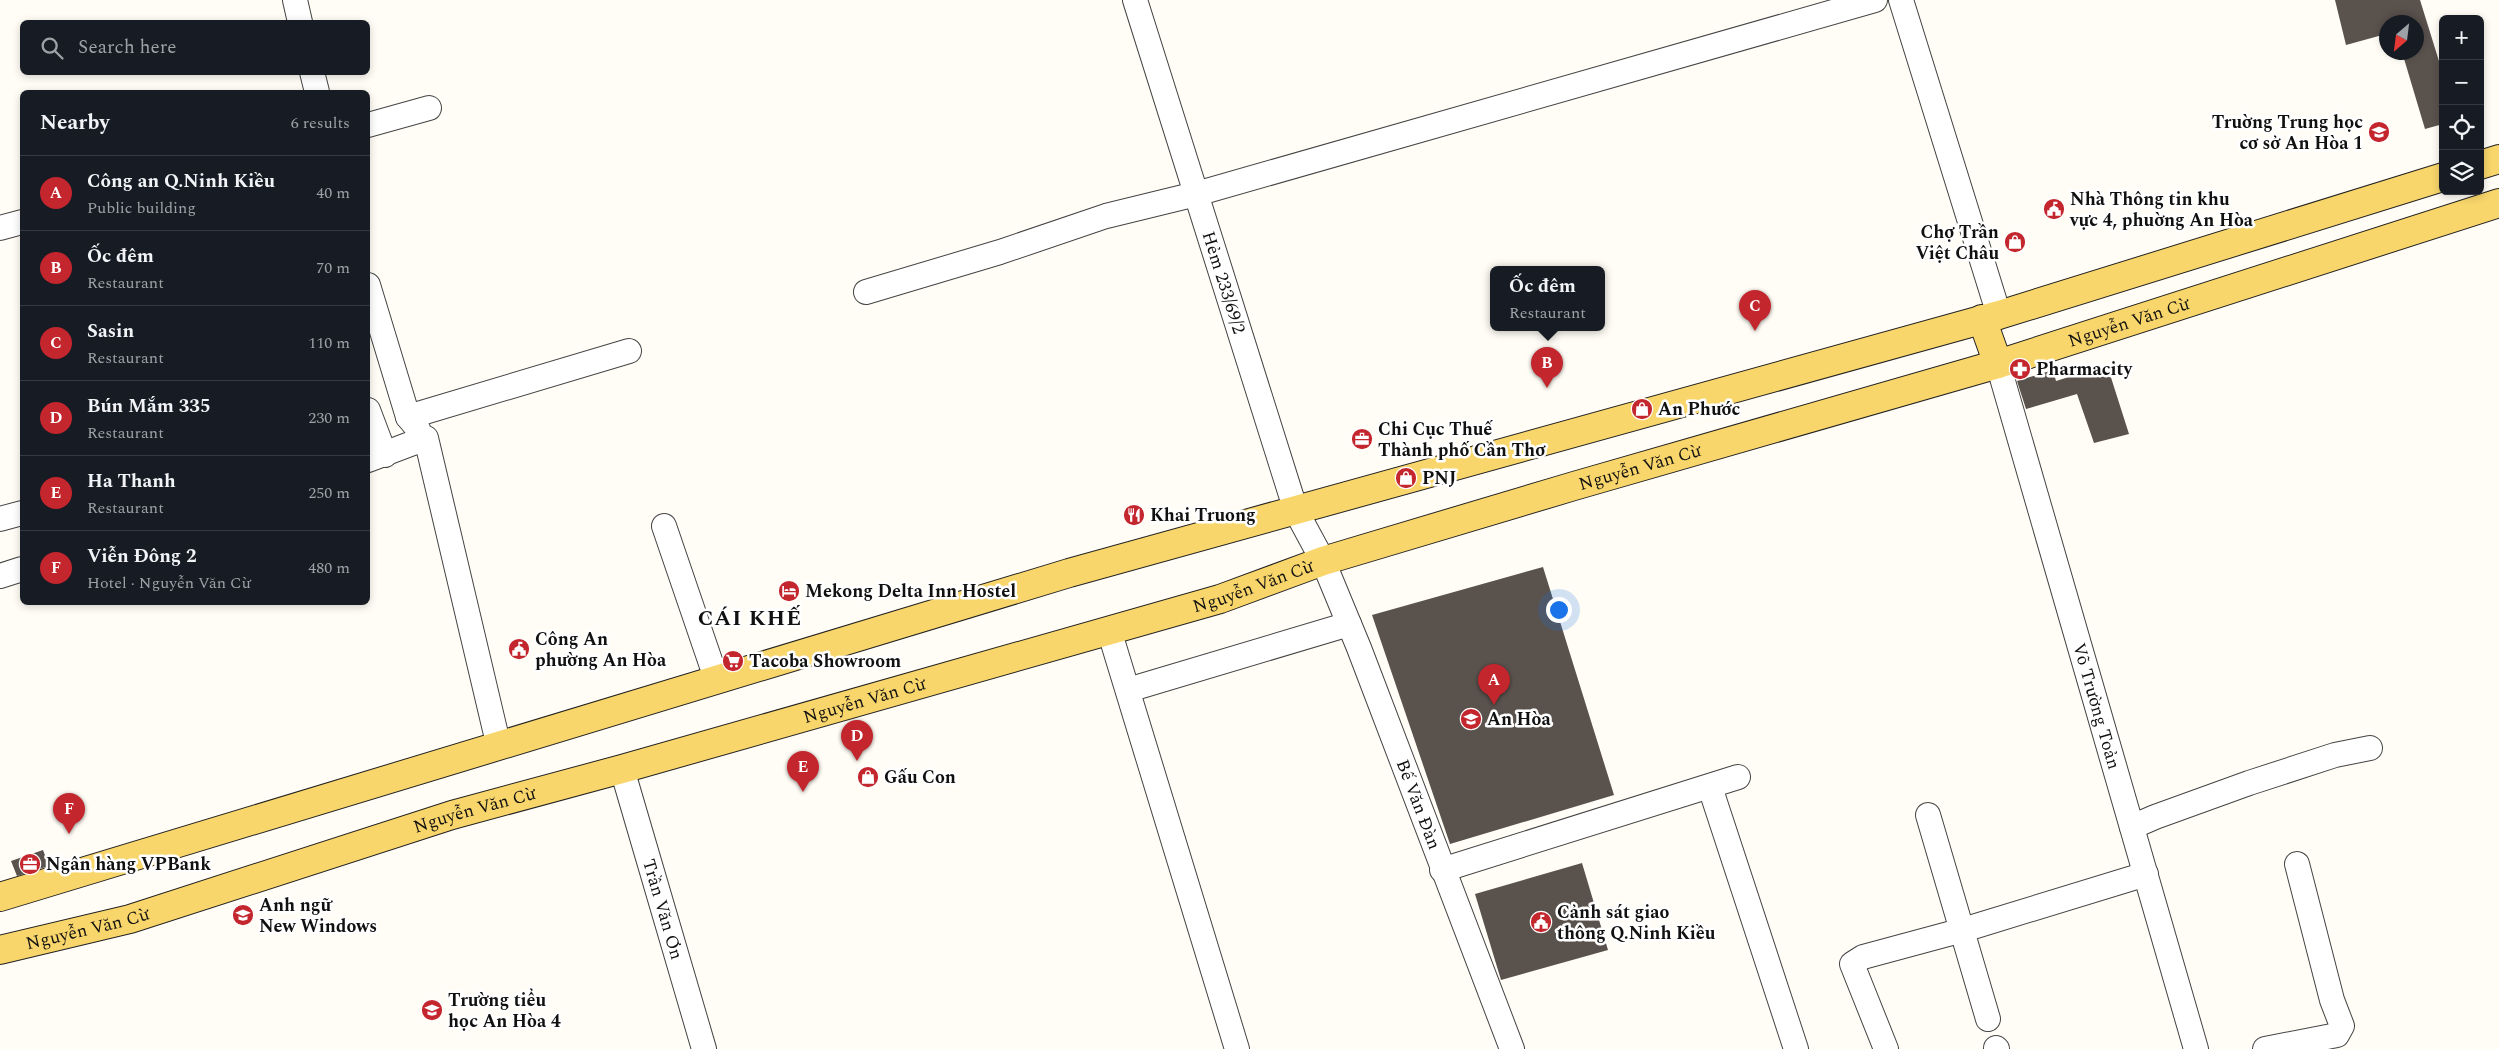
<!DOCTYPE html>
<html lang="en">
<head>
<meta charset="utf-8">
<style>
  :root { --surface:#171b24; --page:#20242c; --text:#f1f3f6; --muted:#9ea1a6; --line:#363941; --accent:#c4262e }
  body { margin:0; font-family:Spectral,serif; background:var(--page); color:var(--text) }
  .controls { position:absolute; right:15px; top:15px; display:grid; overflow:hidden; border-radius:8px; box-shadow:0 2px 8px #0003 }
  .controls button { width:45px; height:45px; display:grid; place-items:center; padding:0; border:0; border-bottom:1px solid var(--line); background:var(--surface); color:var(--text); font:25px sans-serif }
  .compass { position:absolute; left:2379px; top:15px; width:45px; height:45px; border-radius:50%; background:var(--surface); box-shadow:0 2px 8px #0003; rotate:208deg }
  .you { position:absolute; left:1558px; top:609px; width:18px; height:18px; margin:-12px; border:4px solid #fff; border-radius:50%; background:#1a73e8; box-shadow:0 0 0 8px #1a73e833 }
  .badge { display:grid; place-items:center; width:32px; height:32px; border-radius:50%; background:var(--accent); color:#fff; font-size:16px; font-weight:700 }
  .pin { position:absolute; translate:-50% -41px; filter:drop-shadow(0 1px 2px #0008) }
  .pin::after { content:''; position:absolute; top:26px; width:18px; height:15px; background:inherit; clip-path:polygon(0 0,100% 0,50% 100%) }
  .popup { position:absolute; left:1490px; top:266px; width:115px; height:65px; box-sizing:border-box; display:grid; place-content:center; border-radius:8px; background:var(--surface); filter:drop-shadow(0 1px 4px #0005); font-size:16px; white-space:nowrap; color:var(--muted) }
  .popup b { font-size:19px; color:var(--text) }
  .popup::after { content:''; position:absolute; left:50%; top:100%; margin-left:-10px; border:10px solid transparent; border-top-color:var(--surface) }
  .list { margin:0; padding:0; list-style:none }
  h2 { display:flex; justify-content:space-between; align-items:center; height:65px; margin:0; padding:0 20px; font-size:21px }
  h2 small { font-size:16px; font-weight:400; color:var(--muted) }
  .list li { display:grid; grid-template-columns:32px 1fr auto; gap:15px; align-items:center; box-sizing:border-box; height:75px; padding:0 20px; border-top:1px solid var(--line) }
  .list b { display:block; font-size:19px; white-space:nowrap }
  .list p { margin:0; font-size:16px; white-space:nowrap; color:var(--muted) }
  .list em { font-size:16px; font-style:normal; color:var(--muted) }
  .icon { flex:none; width:28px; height:28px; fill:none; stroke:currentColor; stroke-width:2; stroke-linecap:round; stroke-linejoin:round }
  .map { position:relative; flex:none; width:2499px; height:1049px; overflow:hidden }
  .search { position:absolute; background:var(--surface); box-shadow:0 2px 8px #0003; left:20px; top:20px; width:350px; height:55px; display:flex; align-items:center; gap:12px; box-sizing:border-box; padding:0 18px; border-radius:8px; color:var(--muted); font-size:19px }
  .panel { position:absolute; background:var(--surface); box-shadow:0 2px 8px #0003; left:20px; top:90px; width:350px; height:515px; border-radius:8px }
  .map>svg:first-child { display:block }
</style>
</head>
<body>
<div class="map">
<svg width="2499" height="1049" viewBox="0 0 2499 1049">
  <rect width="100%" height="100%" fill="#fffdf5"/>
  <path fill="#5a524d" d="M2335,0H2420L2443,74V124L2425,129L2402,52H2416V22H2386V34L2346,45Z
    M2107,365L2129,434L2094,443L2077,394L2026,409L2017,381L2053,370L2056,381Z
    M1543,567L1614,795L1450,844L1372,615Z
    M43,850L49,866L17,876L11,861Z
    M1582,863L1608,950L1501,980L1475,894Z"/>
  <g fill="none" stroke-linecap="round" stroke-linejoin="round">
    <g stroke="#444" stroke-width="26">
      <g id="minor">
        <path d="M295,0L300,22"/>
        <path id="s1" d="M1135,0L1296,511L1323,561L1359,648L1512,1049"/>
        <path d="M1901,0L1999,315"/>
        <path d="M312,72L317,92"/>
        <path d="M368,125L429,108"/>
        <path d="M0,228L22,222"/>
        <path d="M368,285L408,417L418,429"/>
        <path d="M866,292L1000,252L1106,216L1196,194L1875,0"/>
        <path id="s2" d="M1998,364L2196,1049"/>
        <path d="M368,410L385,455"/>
        <path d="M408,417L629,351"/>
        <path d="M368,460L426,438L499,747"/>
        <path d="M0,519L22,513"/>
        <path d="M664,526L717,681"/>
        <path d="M0,576L22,569"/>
        <path d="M1109,630L1237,1049"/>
        <path d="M1128,690L1349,624"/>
        <path id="s3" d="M622,769L704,1049"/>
        <path d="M1710,787L1796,1049"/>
        <path d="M1928,815L1988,1019"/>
        <path d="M2132,827L2155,817L2249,783L2335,755L2370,748"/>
        <path d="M1442,870L1738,777"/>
        <path d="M1996,1048L1997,1049"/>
        <path d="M1886,1049L1852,964L1863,957L1963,930L2146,874"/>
        <path d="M2265,1049L2337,1035L2342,1026L2332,1000L2297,864"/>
      </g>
    </g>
    <g stroke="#222" stroke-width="30">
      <g id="major">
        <path d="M2480,165L2499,159"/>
        <path d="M1982,319L1998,364"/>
        <path d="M0,897L1069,573L1999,315L2443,177"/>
        <path id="s4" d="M0,950L130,919L452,815L622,769L1220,599L1323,561L1574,486L1998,364L2499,203"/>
      </g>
    </g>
    <use href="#minor" stroke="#fff" stroke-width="24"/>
    <use href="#major" stroke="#f9d66b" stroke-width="28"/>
  </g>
  <defs>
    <g id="school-disc" transform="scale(1.125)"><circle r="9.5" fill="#c4262e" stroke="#fff"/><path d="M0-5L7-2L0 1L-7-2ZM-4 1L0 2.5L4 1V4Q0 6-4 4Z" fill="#fff"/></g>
    <g id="civic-disc" transform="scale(1.125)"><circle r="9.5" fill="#c4262e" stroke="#fff"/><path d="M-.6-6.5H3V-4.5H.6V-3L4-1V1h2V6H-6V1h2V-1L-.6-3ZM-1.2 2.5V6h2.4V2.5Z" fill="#fff"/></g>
    <g id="shop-disc" transform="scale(1.125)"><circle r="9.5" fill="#c4262e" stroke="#fff"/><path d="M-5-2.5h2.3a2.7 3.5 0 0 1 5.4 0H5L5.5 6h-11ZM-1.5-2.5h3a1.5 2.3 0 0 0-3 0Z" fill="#fff"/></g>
    <g id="pharmacy-disc" transform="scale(1.125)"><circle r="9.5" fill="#c4262e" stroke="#fff"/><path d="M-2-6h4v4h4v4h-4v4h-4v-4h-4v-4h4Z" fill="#fff"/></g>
    <g id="office-disc" transform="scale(1.125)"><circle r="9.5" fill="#c4262e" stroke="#fff"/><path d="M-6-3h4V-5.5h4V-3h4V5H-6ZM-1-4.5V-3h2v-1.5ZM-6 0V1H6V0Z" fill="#fff"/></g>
    <g id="restaurant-disc" transform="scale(1.125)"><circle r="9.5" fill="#c4262e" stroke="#fff"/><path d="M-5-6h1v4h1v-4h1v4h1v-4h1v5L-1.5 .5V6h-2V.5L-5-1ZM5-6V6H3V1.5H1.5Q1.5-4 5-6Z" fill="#fff"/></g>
    <g id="hotel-disc" transform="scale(1.125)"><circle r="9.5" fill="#c4262e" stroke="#fff"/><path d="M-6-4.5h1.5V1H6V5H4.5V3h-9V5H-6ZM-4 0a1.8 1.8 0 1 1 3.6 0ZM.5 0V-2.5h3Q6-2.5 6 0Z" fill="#fff"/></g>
    <g id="supermarket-disc" transform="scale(1.125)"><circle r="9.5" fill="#c4262e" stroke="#fff"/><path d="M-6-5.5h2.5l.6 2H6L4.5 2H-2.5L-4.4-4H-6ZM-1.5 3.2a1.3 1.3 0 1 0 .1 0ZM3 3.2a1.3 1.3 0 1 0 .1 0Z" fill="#fff"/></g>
  </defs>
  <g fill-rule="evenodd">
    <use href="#school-disc" x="2379" y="132"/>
    <use href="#civic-disc" x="2054" y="209"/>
    <use href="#shop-disc" x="2015" y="242"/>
    <use href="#pharmacy-disc" x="2020" y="369"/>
    <use href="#shop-disc" x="1642" y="409"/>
    <use href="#office-disc" x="1362" y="439"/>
    <use href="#shop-disc" x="1406" y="478"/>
    <use href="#restaurant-disc" x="1134" y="515"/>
    <use href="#hotel-disc" x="789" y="591"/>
    <use href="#civic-disc" x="519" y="649"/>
    <use href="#supermarket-disc" x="733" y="661"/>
    <use href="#school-disc" x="1471" y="719"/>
    <use href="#shop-disc" x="868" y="777"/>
    <use href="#office-disc" x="30" y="864"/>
    <use href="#school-disc" x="243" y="915"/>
    <use href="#civic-disc" x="1541" y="922"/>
    <use href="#school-disc" x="432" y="1010"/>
  </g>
  <g text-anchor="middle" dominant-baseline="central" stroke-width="5" stroke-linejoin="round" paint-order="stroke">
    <g font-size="18" font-weight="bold" fill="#111" stroke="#fff" text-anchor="start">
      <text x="2363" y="122" text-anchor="end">Truờng Trung học<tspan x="2363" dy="21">cơ sở An Hòa 1</tspan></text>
      <text x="2070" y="199">Nhà Thông tin khu<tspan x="2070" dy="21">vực 4, phuờng An Hòa</tspan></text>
      <text x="1999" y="232" text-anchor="end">Chợ Trần<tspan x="1999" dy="21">Việt Châu</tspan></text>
      <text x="2036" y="369">Pharmacity</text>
      <text x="1658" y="409">An Phước</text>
      <text x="1378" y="429">Chi Cục Thuế<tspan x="1378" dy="21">Thành phố Cần Thơ</tspan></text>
      <text x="1422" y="478">PNJ</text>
      <text x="1150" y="515">Khai Truong</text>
      <text x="805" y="591">Mekong Delta Inn Hostel</text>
      <text x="535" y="639">Công An<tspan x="535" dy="21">phường An Hòa</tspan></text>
      <text x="749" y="661">Tacoba Showroom</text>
      <text x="1487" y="719">An Hòa</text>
      <text x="884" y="777">Gấu Con</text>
      <text x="46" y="864">Ngân hàng VPBank</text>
      <text x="259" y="905">Anh ngữ<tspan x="259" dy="21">New Windows</tspan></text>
      <text x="1557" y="912">Cảnh sát giao<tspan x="1557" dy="21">thông Q.Ninh Kiều</tspan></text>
      <text x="448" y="1000">Trường tiểu<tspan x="448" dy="21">học An Hòa 4</tspan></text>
    </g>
    <g font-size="18" fill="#111" stroke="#fff">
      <text stroke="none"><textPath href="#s1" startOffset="296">Hẻm 233/69/2</textPath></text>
      <text stroke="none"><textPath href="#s4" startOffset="2220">Nguyễn Văn Cừ</textPath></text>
      <text stroke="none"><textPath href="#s4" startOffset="1710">Nguyễn Văn Cừ</textPath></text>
      <text stroke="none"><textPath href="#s4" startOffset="1305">Nguyễn Văn Cừ</textPath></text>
      <text stroke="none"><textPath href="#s4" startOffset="900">Nguyễn Văn Cừ</textPath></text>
      <text stroke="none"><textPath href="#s2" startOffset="356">Võ Trường Toản</textPath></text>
      <text stroke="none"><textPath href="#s1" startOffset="854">Bế Văn Đàn</textPath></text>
      <text stroke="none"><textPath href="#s4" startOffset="495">Nguyễn Văn Cừ</textPath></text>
      <text stroke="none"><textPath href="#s3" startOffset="146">Trần Văn Ơn</textPath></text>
      <text stroke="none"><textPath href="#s4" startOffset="90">Nguyễn Văn Cừ</textPath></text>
    </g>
    <g font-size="22" font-weight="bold" letter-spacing="1" fill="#111" stroke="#fff">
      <text x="750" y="618">CÁI KHẾ</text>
    </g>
  </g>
</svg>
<div class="controls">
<button>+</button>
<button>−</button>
<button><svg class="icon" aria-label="locate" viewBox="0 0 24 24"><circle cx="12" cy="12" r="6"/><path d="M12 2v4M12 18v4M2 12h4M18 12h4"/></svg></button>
<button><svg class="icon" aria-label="layers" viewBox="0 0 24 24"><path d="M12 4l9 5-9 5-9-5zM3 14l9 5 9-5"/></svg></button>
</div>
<svg class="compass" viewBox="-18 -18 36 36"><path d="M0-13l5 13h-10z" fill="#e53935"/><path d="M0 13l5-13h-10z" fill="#9ea1a6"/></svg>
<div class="you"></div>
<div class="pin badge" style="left:1494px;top:705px">A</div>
<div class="pin badge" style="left:1547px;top:388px">B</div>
<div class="popup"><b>Ốc đêm</b>Restaurant</div>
<div class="pin badge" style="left:1755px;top:331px">C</div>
<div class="pin badge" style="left:857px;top:761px">D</div>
<div class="pin badge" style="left:803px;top:792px">E</div>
<div class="pin badge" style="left:69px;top:834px">F</div>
<div class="search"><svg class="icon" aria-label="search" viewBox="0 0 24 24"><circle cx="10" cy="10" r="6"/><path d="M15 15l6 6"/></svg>Search here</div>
<section class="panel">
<h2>Nearby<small>6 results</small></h2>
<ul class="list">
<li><span class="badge">A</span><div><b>Công an Q.Ninh Kiều</b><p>Public building</p></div><em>40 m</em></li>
<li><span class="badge">B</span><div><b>Ốc đêm</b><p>Restaurant</p></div><em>70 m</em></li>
<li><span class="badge">C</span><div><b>Sasin</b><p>Restaurant</p></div><em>110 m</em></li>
<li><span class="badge">D</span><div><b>Bún Mắm 335</b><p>Restaurant</p></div><em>230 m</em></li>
<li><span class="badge">E</span><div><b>Ha Thanh</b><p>Restaurant</p></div><em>250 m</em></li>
<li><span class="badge">F</span><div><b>Viễn Đông 2</b><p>Hotel · Nguyễn Văn Cừ</p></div><em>480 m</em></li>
</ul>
</section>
</div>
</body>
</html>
